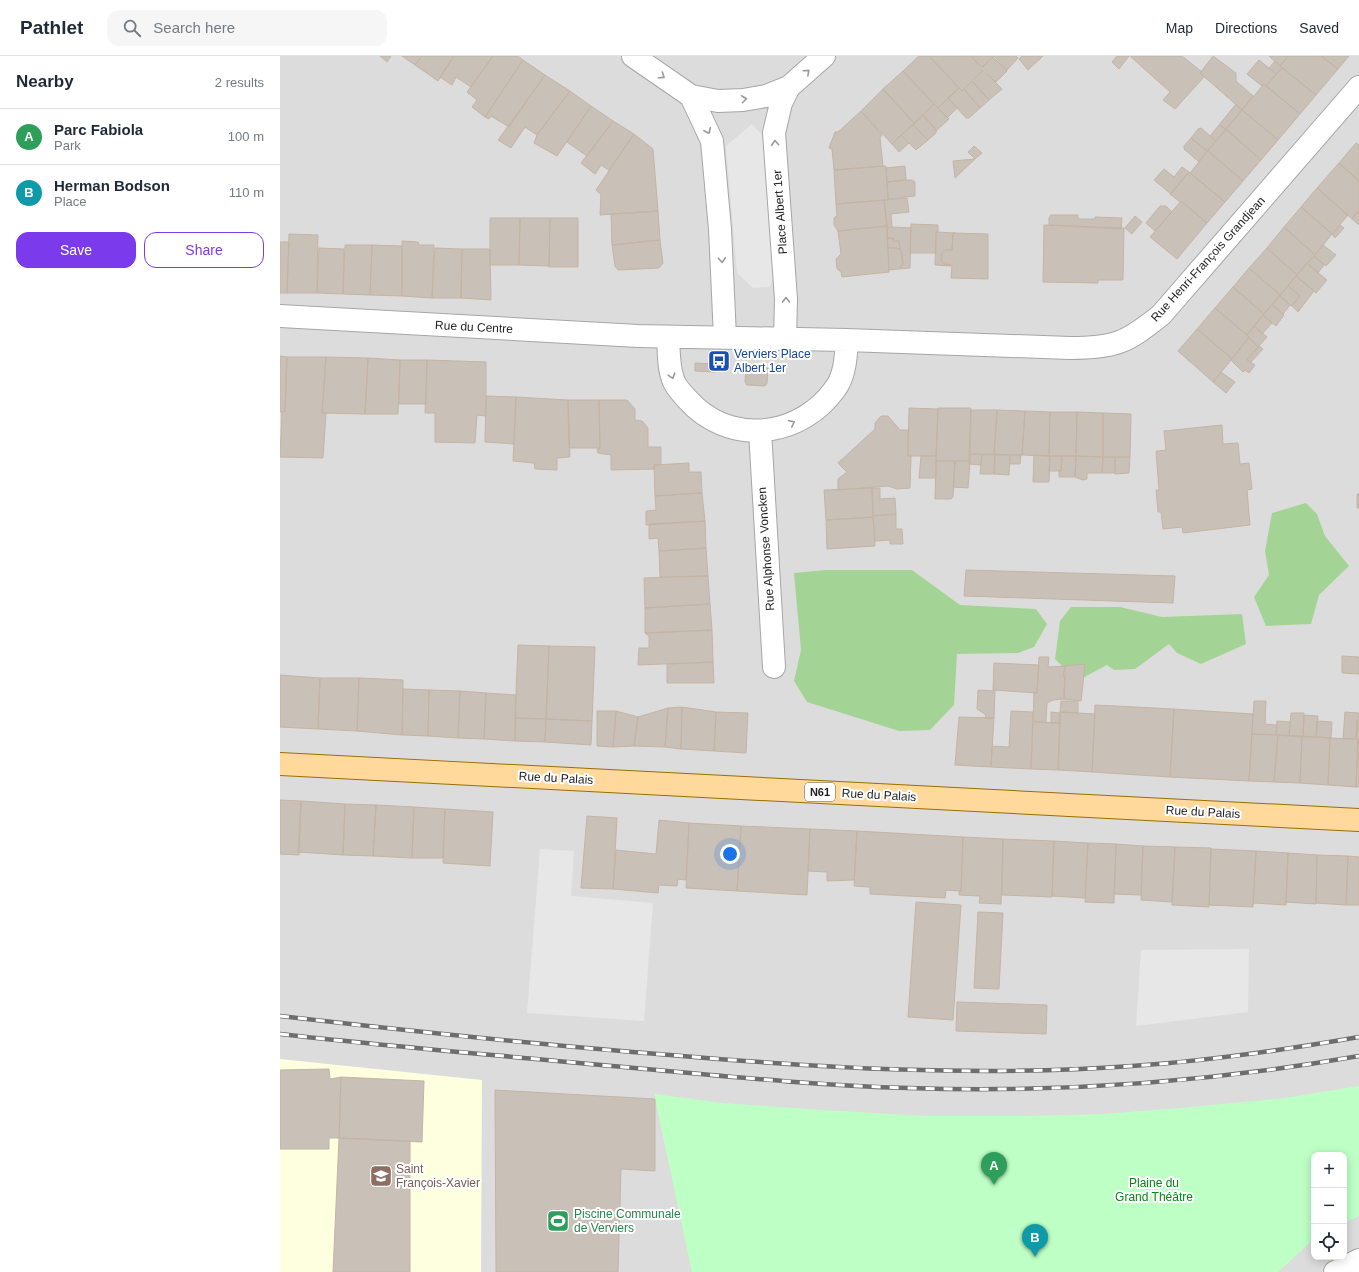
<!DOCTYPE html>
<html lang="en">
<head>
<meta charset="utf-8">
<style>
  :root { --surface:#fff; --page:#f6f6f7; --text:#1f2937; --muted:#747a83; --line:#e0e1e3; --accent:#7c3aed }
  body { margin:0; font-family:Arial,sans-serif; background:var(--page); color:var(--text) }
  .controls { position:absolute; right:12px; bottom:12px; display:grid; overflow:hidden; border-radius:8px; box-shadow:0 2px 10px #0003 }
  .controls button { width:36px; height:36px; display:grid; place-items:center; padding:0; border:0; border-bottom:1px solid var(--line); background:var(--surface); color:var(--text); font:20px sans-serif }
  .you { position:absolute; left:450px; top:798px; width:14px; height:14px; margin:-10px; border:3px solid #fff; border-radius:50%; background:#1a73e8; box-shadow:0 0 0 6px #1a73e833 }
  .badge { display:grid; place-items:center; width:26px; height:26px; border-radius:50%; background:var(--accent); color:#fff; font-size:13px; font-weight:700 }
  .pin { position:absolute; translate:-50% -33px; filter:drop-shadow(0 1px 2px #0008) }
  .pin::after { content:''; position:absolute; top:21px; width:14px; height:12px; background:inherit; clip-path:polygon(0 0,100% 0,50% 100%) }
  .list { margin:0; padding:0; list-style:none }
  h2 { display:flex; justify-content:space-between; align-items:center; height:52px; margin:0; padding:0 16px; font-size:17px }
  h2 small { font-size:13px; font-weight:400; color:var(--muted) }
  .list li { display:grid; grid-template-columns:26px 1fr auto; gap:12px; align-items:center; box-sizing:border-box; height:56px; padding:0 16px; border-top:1px solid var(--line) }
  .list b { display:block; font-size:15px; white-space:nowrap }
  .list p { margin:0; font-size:13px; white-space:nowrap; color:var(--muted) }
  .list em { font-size:13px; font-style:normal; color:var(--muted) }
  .actions { display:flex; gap:8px; padding:12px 16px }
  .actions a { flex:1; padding:9px 0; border:1px solid var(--accent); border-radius:12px; text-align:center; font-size:14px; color:var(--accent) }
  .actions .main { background:var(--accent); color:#fff }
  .icon { flex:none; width:22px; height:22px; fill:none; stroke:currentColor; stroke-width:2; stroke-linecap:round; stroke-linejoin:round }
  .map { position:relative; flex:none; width:1079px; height:1216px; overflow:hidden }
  header { display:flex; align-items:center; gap:24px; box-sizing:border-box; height:56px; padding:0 20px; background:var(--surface); border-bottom:1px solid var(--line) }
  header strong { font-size:19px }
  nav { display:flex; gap:22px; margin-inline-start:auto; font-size:14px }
  .search { width:280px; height:36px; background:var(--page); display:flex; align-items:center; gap:10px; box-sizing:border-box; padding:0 14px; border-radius:12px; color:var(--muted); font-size:15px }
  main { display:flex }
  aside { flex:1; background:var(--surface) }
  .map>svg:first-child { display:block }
</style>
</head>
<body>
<header>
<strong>Pathlet</strong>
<div class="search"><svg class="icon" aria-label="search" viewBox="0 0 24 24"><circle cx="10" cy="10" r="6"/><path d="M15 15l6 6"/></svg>Search here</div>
<nav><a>Map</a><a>Directions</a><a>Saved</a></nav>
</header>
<main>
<aside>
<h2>Nearby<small>2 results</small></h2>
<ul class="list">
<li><span class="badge" style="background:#2e9e5b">A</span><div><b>Parc Fabiola</b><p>Park</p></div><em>100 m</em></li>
<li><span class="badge" style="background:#0f9aa8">B</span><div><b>Herman Bodson</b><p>Place</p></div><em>110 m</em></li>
</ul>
<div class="actions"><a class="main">Save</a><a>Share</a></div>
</aside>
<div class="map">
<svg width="1079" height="1216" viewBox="0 0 1079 1216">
  <rect width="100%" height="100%" fill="#f1ede4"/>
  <path fill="#dddcdc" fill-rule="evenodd" d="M0,0H1079V1216H0ZM1034,1099H1064V1201H1034Z"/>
  <path fill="#fdffdf" d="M0,1003L202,1024L201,1216H0Z"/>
  <path fill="#a4d495" d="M1026,447L1037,458L1045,480L1069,510L1039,539L1031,568L986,570L974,541L989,519L985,495L992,457Z
    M546,514H632L680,549L756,553L767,568L754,591L738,597L677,598L674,649L650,674L619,675L527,646L514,625L521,594L514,517Z
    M791,551H840L882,561L962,558L966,588L921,608L897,597L889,588L855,613L834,614L827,609L797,625L775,603L780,565Z"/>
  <path fill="#bdffc5" d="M1079,1030V1160L1064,1167V1099H1034V1183L998,1216H412L375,1043V1038L442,1047L541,1054L647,1060H745L823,1058L902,1052L1005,1042Z"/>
  <path fill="#e7e7e7" d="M472,68L487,85L496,209L490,231L473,232L457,217L446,90Z
    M260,793L294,795L291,840L373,847L364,965L247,957Z
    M969,893L968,956L856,970L861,894Z"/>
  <path fill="#c9c0b7" stroke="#c4b4a5" d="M100,0H111L107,6Z
    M122,0H142L135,9Z
    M142,0H174L158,25L135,9Z
    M174,0H213L191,31L176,21L172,29L160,21Z
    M213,0H238L243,4L205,61L192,51L197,44L187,36Z
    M639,0H649L679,32L658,52L623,15Z
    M649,0H691L703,14L682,35Z
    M691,0H714L702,11Z
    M714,0H736L738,2L727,14Z
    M742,0H763L748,14L739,3Z
    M837,0H849L839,13L832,6Z
    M850,0H902L922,16L920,17L924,21L895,53L883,44L890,36Z
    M933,0L956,17V25L973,40L962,54L920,17Z
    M989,0H1008L1000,10Z
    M1008,0H1041L1058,13L1036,39L1000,10Z
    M1041,0H1069L1058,13Z
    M713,1L727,15L716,26L702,11Z
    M243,4L265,19L229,71L211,60L209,63L205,61Z
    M979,4L996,18L986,30L984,28L982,30L967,18Z
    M995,5L1002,12L996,18L989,12Z
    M1002,12L1036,39L1020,58L986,30Z
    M703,14L722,33L709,44L692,25Z
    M623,15L654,48L634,67L603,33Z
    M265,19L290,35L257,79L245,71L231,92L218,84Z
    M692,25L709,44L700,52L684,33Z
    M984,28L1020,58L998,84L962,54Z
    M679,32L682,35L684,33L700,52L689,62H686L668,42Z
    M603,33L634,67L612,88L581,55Z
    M290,35L311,50L277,100L254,87L257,79Z
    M668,42L677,52L667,62L658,52Z
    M654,48L669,63L656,75L643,59Z
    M956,48L962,54L946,73L939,69Z
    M311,50L333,65L307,100L287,86Z
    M962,54L998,84L981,104L946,73Z
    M581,55L602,79L600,82L603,110L554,114L552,93L549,92L555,76H558Z
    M643,59L656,73V77L648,84L633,69Z
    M333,65L354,78L329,114L321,109L315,118L301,107Z
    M633,69L648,84L636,94L621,79Z
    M939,69L946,73L936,85L930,80Z
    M921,72L936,85L927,95L911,82L918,73Z
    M946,73L981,104L963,125L928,95Z
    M354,78L373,93L378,155L320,159L321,139L316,134Z
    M621,79L629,87L619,96L612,88Z
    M911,82L927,95L919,106L904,93V90Z
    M1076,87L1079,89V125L1059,107Z
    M694,90L702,97L695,103L688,96Z
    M928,95L963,125L945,146L910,117Z
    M695,103L675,122L673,105Z
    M1059,107L1079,125V154L1072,163L1037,132Z
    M606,110L608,144L556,148L554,114Z
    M625,110L626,124L607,126L606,112Z
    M902,111L909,116L891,138L874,124L884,113L894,121Z
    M909,116L945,146L927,167L901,145L900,146L890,138Z
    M626,124H632L635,126V140L608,143L607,126Z
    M1037,132L1068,159L1052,178L1021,151Z
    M627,142L629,156L611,158L612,171L607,172L604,144Z
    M604,144L607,170L558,175L554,169V162L557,159L556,148Z
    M901,145L927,167L897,203L870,181Z
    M880,150H886L892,156L875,175L866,167Z
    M1021,151L1052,178L1035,199L1004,171Z
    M1079,154V169L1072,163Z
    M378,155L380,184L332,189L331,158Z
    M771,159H798V163H815V161L842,162L841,173L769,169V162Z
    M855,160L862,166L852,178L845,172Z
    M210,162H240L239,209H210Z
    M240,162H270L269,210L239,209Z
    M270,162H298V211H269Z
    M631,168L658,169V176H656V197H630Z
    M764,169L844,172L843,224H818V227L763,226Z
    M1060,169L1064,172L1055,182L1052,178Z
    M607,170L609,216L562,221L561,216L557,213L556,203L561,198L558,175Z
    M612,171L631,172L630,212L619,213L623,208L619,185H613V182H607V172Z
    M1004,171L1035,199L1017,219L987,192Z
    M656,176L675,177H673L672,194H665L662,197L661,205L664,208L671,210L655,209Z
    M673,177L708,178V223L671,222L672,209L664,208L661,205L662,197L665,194H672Z
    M9,178L38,179L37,237H7Z
    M607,182H613V185H619L620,194L617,192H608Z
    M380,184L383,207L379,212L338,214L335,210L332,189Z
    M122,185L138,186L139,189H154L152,242L122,240Z
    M0,186H9L7,237H0Z
    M65,189H92L90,239L63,238Z
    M92,189L122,190V240L90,239Z
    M1043,189L1056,199L1046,210L1034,200Z
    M39,192L64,193L63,238L37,237Z
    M155,192L182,193L181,242H152Z
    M608,192H617L622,196L623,208L619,213L609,214Z
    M987,192L1017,219L1000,239L969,212Z
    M182,193H210L211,244L181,242Z
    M1034,200L1044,209L1038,217L1027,207Z
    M1027,207L1047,224L1036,237L1016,220Z
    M969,212L1000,239L984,258L953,231Z
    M1016,220L1034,235L1018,256L1012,250L1020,240L1008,230Z
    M1008,230L1020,240L1011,250L1000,240Z
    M953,231L984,258L967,279L935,252Z
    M1000,240L1010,249L1003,258L992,249Z
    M992,249L1004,259L996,270L983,259Z
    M935,252L969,281L952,303L917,273Z
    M983,259L992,267L982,278L974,270Z
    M974,270L987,281L978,291L967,279Z
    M917,273L952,303L933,326L898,295Z
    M969,281L978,291L967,304L975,309L969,317L965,314L963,316L951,304Z
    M979,290L983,293L971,306L967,304Z
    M0,300L7,301L5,355L2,356H0Z
    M7,301H46L42,357H46L43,402L0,401L2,356L5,355Z
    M46,301L88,302L85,358L42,357Z
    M88,302L120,304L118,358H85Z
    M120,304H147L146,348H119Z
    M147,304L206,306V360L197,359L195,387L155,386V357H145Z
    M415,307L435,308V316L415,315Z
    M467,309L488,312L487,327L485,330L467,329L465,326L466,311Z
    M941,316L955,326L946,337L933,326Z
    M206,340L236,341L234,388L205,386Z
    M236,341L288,344L290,401L277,402V414L255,413L254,407L233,405Z
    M288,344H319L320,392H289Z
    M319,344H347L355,353V364L362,365L368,372V391H381V409H374L375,413L331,414V399L318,397L317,393L320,392Z
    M629,352L658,353L656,400H628Z
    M658,352H691L690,405H656Z
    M691,354H717L714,399L689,398Z
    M717,354L745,355L742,399H714Z
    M745,355L770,356L769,400L742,399Z
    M770,356H797L796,400H769Z
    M797,356L823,357V401L796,400Z
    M823,357L851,358L850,401H823Z
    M601,360H608L620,374H628V400H631L630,432L617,433L608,430L558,434V423L567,416L558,407L595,373V367Z
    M942,369L943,388L958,387L960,408L969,407L972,433L967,434L970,469L903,477L902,471L883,473L881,456H878L876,434H879L876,395L886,394L884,375Z
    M689,398H702L701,409L689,408Z
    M702,398H715L714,418H700Z
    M715,398L730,399L729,419L714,418Z
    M730,399H741L740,408H730Z
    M754,399L770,400L769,426H753Z
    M641,400H656V422H639Z
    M770,400H782L781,415H769Z
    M782,400H796L795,421H779V415H781Z
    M796,400L823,401L822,417H807V423L803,424L795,421Z
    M823,401H835V417H822Z
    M835,401H850L849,417L835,418Z
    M656,405H675L673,441L671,443H655Z
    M675,405H690L688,432L673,431Z
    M409,407V416H421L422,437L375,440L374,409Z
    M592,432L593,461L546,464L544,434Z
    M592,432H600V443L615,442L616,458L593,460Z
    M422,437L425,465L366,469V455L376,454L375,440Z
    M1077,438H1079V452H1077Z
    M616,458V473H622L623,488H610V484L595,485L593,460Z
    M593,461L595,490L547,493L546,464Z
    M425,465L426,492L379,495L378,482L369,483V468Z
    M426,492L428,520L380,521L379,495Z
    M686,514L895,520L893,547L684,540Z
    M428,520L430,548L365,552L364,522Z
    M430,548L432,574L365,577V552Z
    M432,574L433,606L358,609L359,592H369V580L365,577Z
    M238,589L269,590L266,663L235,662Z
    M269,590L315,591L312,665L266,663Z
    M1062,600L1079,601V618L1062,617Z
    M759,601H769L768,611L785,610L783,621L785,620L784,643L773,644L767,647L766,666H753L754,636L757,637Z
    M433,606L434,627H387V608Z
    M714,607L759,609L757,637L713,634Z
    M805,608L801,645L784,643L785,610Z
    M0,619L40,622L38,673L0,671Z
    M40,622H79L77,675L38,673Z
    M79,622L123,624L122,679L77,675Z
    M123,633L149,634L148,680L122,679Z
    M149,634L180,635L178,682L148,680Z
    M698,634L715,635L714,662H705L706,659L697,653Z
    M180,635L206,637L204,683L178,682Z
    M206,637L236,639L235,685L204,683Z
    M781,645H798V657L780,656Z
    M974,645H986L985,668L997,669L996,679L972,678Z
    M815,649L894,653L890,721L812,716Z
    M402,651L436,656L434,695L401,693Z
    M402,651L401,693L385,691L388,652Z
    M388,652L385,691L354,690L358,661Z
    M894,653L973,658L969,725L890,721Z
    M317,655H336L333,691L317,690Z
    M336,655L358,661L354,690L333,691Z
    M731,655L753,656L751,713L711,711L712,690L729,691Z
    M436,656L468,657L466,697L434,695Z
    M771,656L780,657V667H771Z
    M780,656L815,658L812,716L778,714Z
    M1065,656L1079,657L1076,683H1063Z
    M1011,657H1024L1023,681L1009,680Z
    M1024,659L1038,660L1036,681H1023Z
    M679,661L714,662L711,711L675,709Z
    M235,662L266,663L265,686L235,685Z
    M266,663L312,665L311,689L265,686Z
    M1077,664H1079V684L1076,683Z
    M997,665L1010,666L1009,680L996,679Z
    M1037,665L1052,666L1051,682L1036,681Z
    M753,666L780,667L778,714L751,713Z
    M972,678L998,679L994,726L969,725Z
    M998,679L1022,680L1020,727L994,726Z
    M1022,680L1050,682L1048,729L1020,727Z
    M1050,682L1078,683L1076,731L1048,729Z
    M1078,684H1079V731H1076Z
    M0,744L21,745L19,799L0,798Z
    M21,745L65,748L63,799L18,796Z
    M65,748L96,749L93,800L63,799Z
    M96,749L134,751L132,802L93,800Z
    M134,751L165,753L163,802H132Z
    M165,753L213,756L210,810L163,807Z
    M307,760L337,762L333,833L301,832Z
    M379,764L409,767L406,824L398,823L397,830L379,829L378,837L333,833L336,794L376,798Z
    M409,767L461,770L457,835L406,832Z
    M461,770L530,773L527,839L457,835Z
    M530,773L577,775L574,824L547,825V816L528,815Z
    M577,775L683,781L681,835L666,834L665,842L590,838V831L574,830Z
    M683,781L723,783L721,848L699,847L700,840L679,839V835H681Z
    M723,783L774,785L772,841L722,839Z
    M774,785L808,787L805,842L772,840Z
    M808,787L836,788L834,847L805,846Z
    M836,788L863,790L861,839L834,838Z
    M863,790L895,791L892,846L861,844Z
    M895,791L931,792L929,851L892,849Z
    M931,793L976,795L973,851L929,849Z
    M976,795L1008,797L1006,849L973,847Z
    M1008,797L1037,799L1036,848L1006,846Z
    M1037,799L1068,800L1066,849L1036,847Z
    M1068,800L1079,801V849H1066Z
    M636,846L681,849L673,964L628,961Z
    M698,856L723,857L719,933L694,932Z
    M677,946L767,949L766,978L676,975Z
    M49,1013L50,1023L61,1021L59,1082H49V1093H0V1014Z
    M61,1021L144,1025L142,1086L59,1082Z
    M215,1034L375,1043V1115L341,1113L338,1216H216Z
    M59,1082L130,1085V1216H53Z"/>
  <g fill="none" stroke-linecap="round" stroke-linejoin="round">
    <g stroke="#a6a6a6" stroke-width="24">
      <path id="minor" d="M353,0L411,40L438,45L463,44L486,40L509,31L544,0
        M411,40L432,85L440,173L445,281
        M0,260L358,280L567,284L790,292C835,292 846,287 881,259L1079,31
        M388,281C389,296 388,312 394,326C399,336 408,344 416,352C458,389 522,379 555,333C565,320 566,300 567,284
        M505,283L506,243L494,77L501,47L509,31
        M480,375L494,611"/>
    </g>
    <g stroke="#a6a6a6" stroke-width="24">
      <path id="tertiary" d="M1055,1216L1079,1204"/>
    </g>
    <g stroke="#9a6e00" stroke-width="24">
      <path id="primary" d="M0,708L1079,764"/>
    </g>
    <use href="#minor" stroke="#fff" stroke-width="22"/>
    <use href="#tertiary" stroke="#fff" stroke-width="22"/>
    <use href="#primary" stroke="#ffd99b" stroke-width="22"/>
    <g stroke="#6d6d6d" stroke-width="4.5">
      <path id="rail" d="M0,960C130,975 260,989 390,999C543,1012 698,1021 852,1010C928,1005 1004,994 1079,981
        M0,978C103,990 206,998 309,1008C415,1017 522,1029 629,1032C780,1037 931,1026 1079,1000"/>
    </g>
    <use href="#rail" stroke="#fff" stroke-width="3" stroke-dasharray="9" stroke-linecap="butt"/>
  </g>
  <defs><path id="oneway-chevron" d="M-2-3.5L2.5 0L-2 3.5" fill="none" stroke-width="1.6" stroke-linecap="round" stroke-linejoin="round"/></defs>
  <g stroke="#9a9a9a">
    <use href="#oneway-chevron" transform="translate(527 16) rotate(-42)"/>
    <use href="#oneway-chevron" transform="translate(382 20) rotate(34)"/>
    <use href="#oneway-chevron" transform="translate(464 43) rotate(-7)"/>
    <use href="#oneway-chevron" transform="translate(428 75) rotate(65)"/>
    <use href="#oneway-chevron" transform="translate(495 87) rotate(-95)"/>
    <use href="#oneway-chevron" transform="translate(442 204) rotate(87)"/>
    <use href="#oneway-chevron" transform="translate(506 244) rotate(-91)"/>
    <use href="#oneway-chevron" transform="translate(392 320) rotate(72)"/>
    <use href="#oneway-chevron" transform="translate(512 367) rotate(-26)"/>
  </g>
  <defs>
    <g id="bus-square" transform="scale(1.15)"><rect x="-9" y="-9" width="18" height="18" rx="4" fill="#1a4fb4" stroke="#fff"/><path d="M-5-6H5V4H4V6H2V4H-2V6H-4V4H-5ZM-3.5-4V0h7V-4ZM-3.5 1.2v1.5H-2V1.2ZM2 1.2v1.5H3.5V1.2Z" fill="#fff"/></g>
    <g id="school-square" transform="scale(1.15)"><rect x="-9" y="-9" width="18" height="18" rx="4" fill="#8d6e63" stroke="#fff"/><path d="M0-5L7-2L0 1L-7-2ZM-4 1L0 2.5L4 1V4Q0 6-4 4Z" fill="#fff"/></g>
    <g id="stadium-square" transform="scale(1.15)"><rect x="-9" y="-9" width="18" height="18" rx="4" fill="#2e9e5b" stroke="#fff"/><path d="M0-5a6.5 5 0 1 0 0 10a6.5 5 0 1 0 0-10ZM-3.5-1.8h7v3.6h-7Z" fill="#fff"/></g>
  </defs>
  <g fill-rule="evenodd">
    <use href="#bus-square" x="439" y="305"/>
    <use href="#school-square" x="101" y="1120"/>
    <use href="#stadium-square" x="278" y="1165"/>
  </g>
  <g text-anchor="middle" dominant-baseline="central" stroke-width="4" stroke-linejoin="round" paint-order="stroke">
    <rect fill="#fff" stroke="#626262" stroke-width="1" x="525" y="727" width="30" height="18" rx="3"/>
    <g font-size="11" font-weight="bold" fill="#1f1f1f">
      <text x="540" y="736">N61</text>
    </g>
    <g font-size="12" fill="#1f1f1f" stroke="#fff">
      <text transform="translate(500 156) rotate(-94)">Place Albert 1er</text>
      <text transform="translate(928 203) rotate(-48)">Rue Henri-François Grandjean</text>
      <text transform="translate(194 271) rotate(3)">Rue du Centre</text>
      <text transform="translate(486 493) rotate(-94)">Rue Alphonse Voncken</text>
      <text transform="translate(276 722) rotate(3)">Rue du Palais</text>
      <text transform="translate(599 739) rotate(3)">Rue du Palais</text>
      <text transform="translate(923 756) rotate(3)">Rue du Palais</text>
    </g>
    <g font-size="12" fill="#164399" stroke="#fff" text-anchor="start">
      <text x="454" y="298">Verviers Place<tspan x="454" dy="14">Albert 1er</tspan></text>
    </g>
    <g font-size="12" fill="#785e54" stroke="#fff" text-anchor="start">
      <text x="116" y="1113">Saint<tspan x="116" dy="14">François-Xavier</tspan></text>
    </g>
    <g font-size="12" fill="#018913" stroke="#fff">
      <text x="874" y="1127">Plaine du<tspan x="874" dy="14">Grand Théâtre</tspan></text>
    </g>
    <g font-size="12" fill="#27864d" stroke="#fff" text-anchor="start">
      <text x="294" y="1158">Piscine Communale<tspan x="294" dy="14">de Verviers</tspan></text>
    </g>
  </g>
</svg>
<div class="controls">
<button>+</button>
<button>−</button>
<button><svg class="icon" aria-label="locate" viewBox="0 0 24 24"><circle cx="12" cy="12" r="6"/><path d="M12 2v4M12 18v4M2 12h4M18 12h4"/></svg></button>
</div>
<div class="you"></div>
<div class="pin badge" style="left:714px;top:1129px;background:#2e9e5b">A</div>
<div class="pin badge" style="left:755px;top:1201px;background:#0f9aa8">B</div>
</div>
</main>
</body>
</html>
